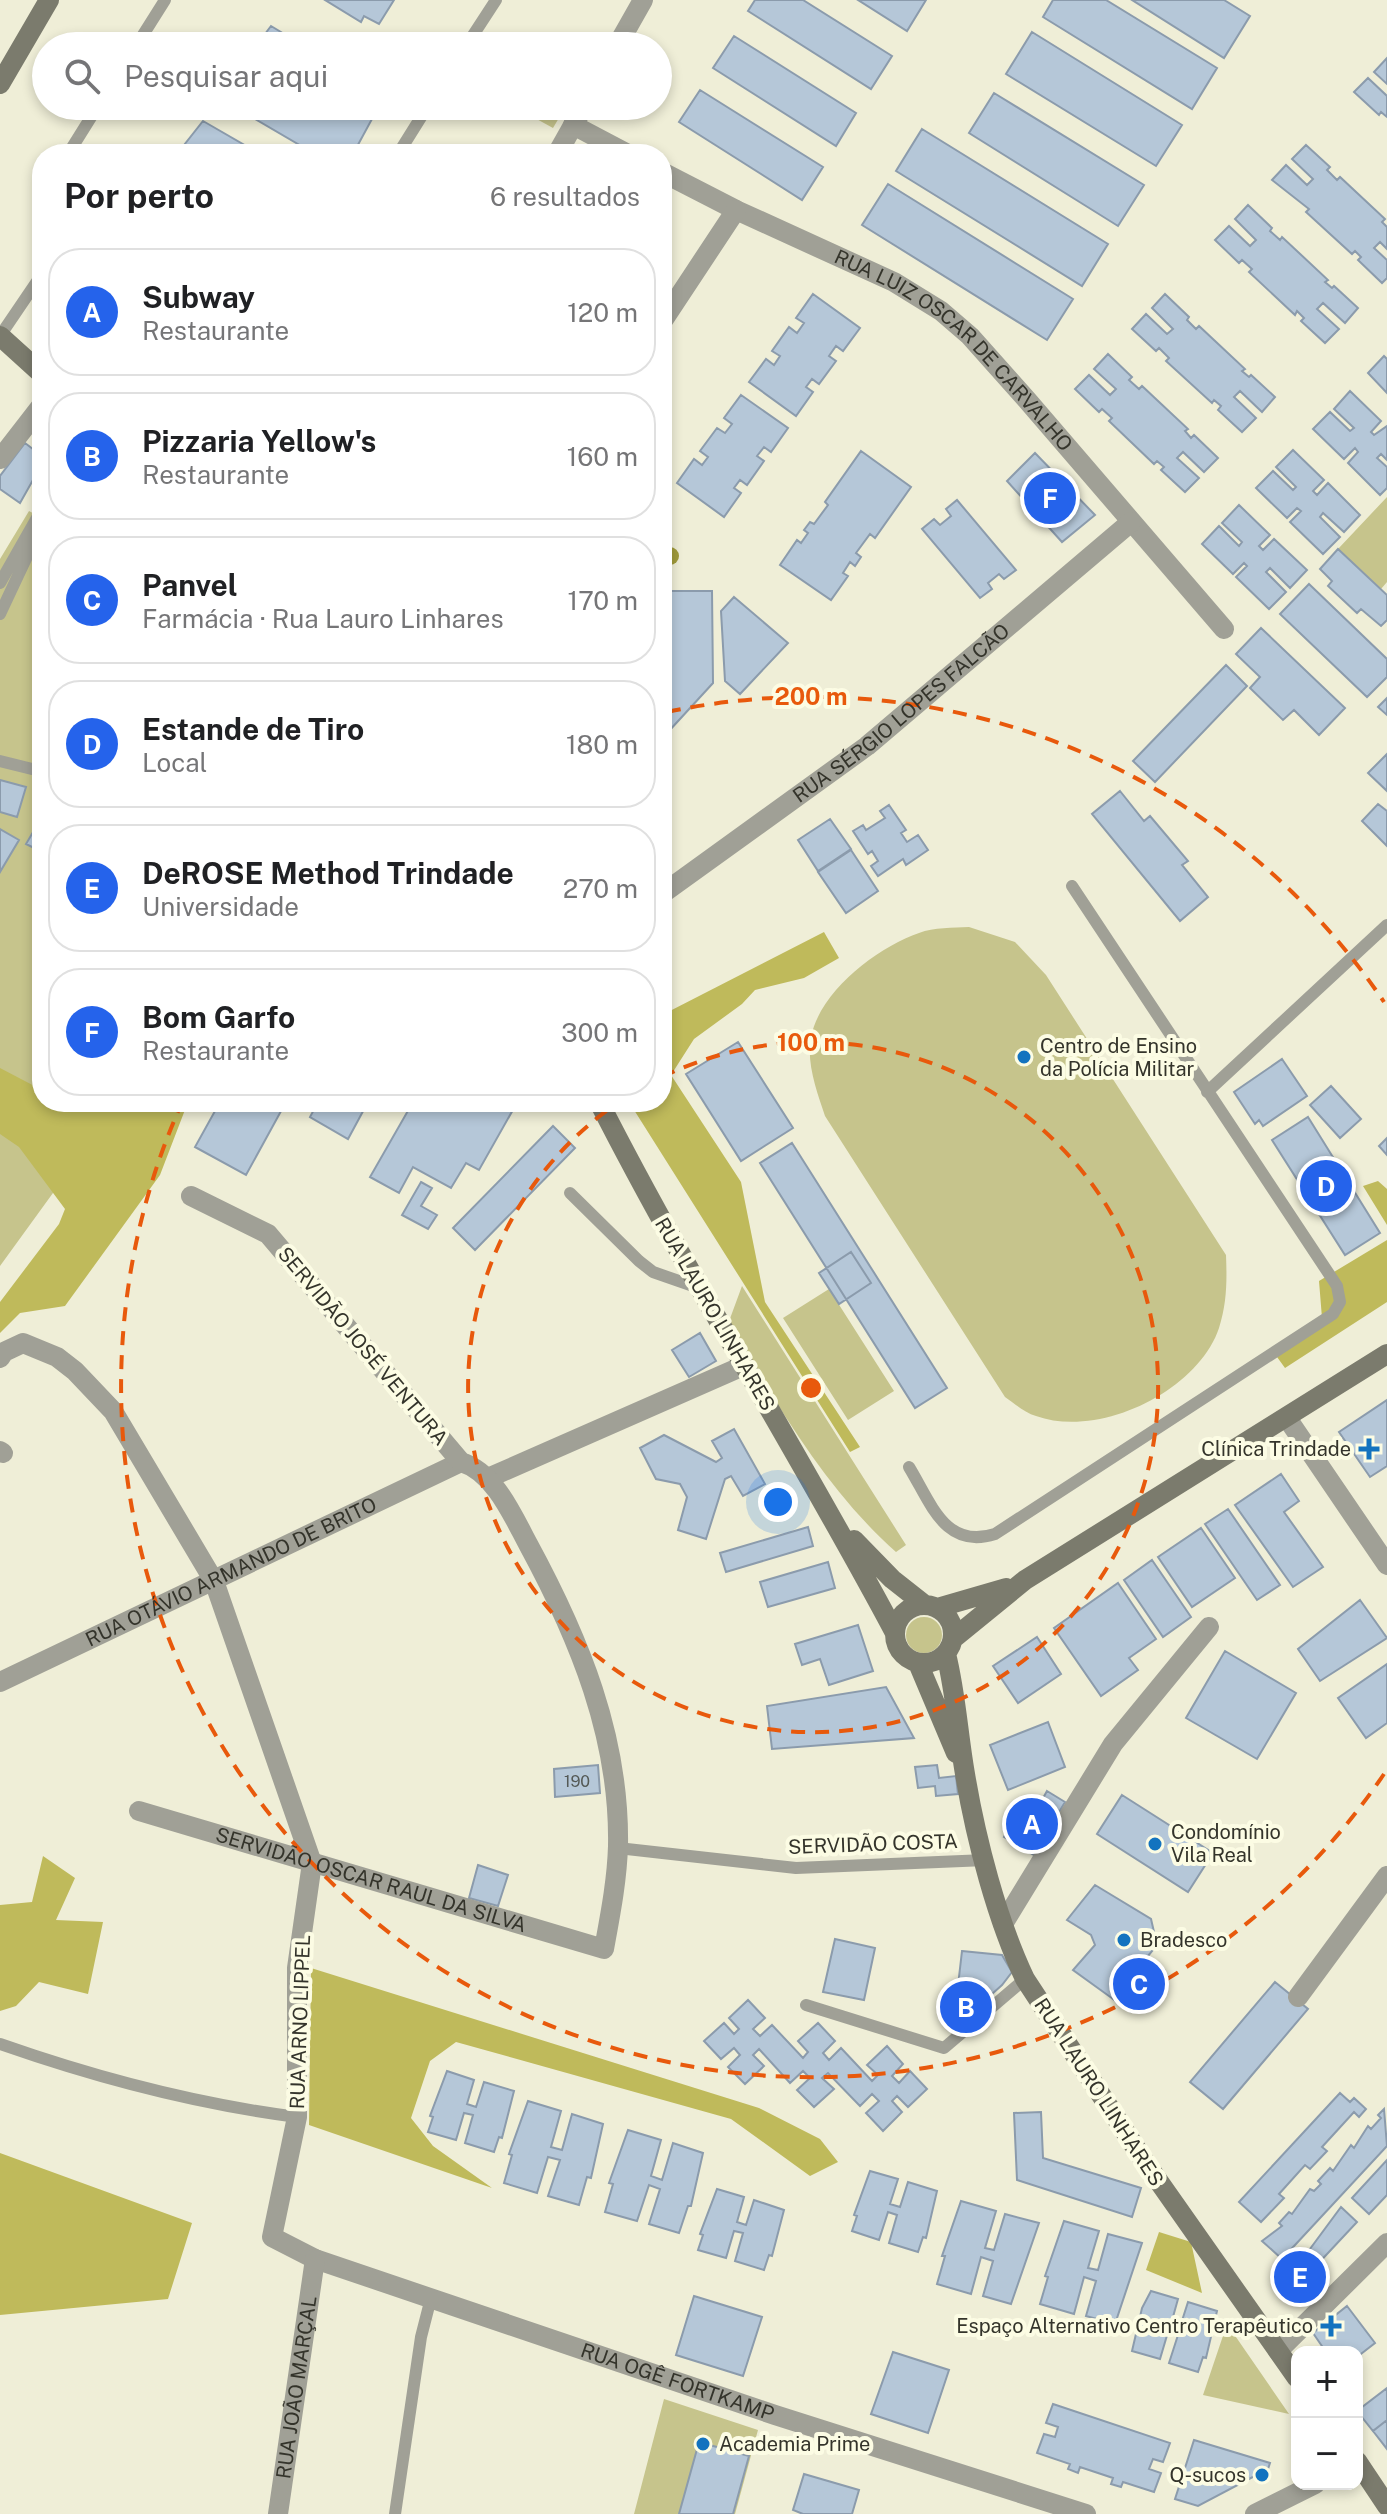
<!DOCTYPE html>
<html lang="pt">
<head>
<meta charset="utf-8">
<style>
  :root { --surface:#fff; --page:#f6f6f6; --text:#202124; --muted:#757577; --line:#e0e0e0; --accent:#2563eb }
  body { margin:0; font-family:"Public Sans",sans-serif; background:var(--page); color:var(--text) }
  .controls { position:absolute; right:24px; bottom:24px; display:grid; overflow:hidden; border-radius:16px; box-shadow:0 4px 12px #0003 }
  .controls button { width:72px; height:72px; display:grid; place-items:center; padding:0; border:0; border-bottom:2px solid var(--line); background:var(--surface); color:var(--text); font:40px sans-serif }
  .you { position:absolute; left:778px; top:1502px; width:28px; height:28px; margin:-20px; border:6px solid #fff; border-radius:50%; background:#1a73e8; box-shadow:0 0 0 12px #1a73e833 }
  .badge { display:grid; place-items:center; width:52px; height:52px; border-radius:50%; background:var(--accent); color:#fff; font-size:26px; font-weight:700 }
  .pin { position:absolute; translate:-50% -50%; border:4px solid #fff; box-shadow:0 2px 8px #0006 }
  .list { margin:0; padding:0; list-style:none }
  h2 { display:flex; justify-content:space-between; align-items:center; height:104px; margin:0; padding:0 32px; font-size:34px }
  h2 small { font-size:26px; font-weight:400; color:var(--muted) }
  .list li { display:grid; grid-template-columns:52px 1fr auto; gap:24px; align-items:center; box-sizing:border-box; height:128px; margin:0 16px 16px; padding:0 16px; border:2px solid var(--line); border-radius:32px }
  .list b { display:block; font-size:30px; white-space:nowrap }
  .list p { margin:0; font-size:26px; white-space:nowrap; color:var(--muted) }
  .list em { font-size:26px; font-style:normal; color:var(--muted) }
  .icon { flex:none; width:44px; height:44px; fill:none; stroke:currentColor; stroke-width:2; stroke-linecap:round; stroke-linejoin:round }
  .map { position:relative; flex:none; width:1387px; height:2514px; overflow:hidden }
  .search { position:absolute; background:var(--surface); box-shadow:0 4px 12px #0003; left:32px; top:32px; width:640px; height:88px; display:flex; align-items:center; gap:20px; box-sizing:border-box; padding:0 28px; border-radius:44px; color:var(--muted); font-size:30px }
  .panel { position:absolute; background:var(--surface); box-shadow:0 4px 12px #0003; left:32px; top:144px; width:640px; height:968px; border-radius:32px }
  .map>svg:first-child { display:block }
</style>
</head>
<body>
<div class="map">
<svg width="1387" height="2514" viewBox="0 0 1387 2514">
  <rect width="100%" height="100%" fill="#efeed7"/>
  <path fill="#c6c48c" d="M513,106H566L553,128Z
    M1387,497V582L1381,589L1338,549Z
    M29,511L42,518V1102H119L0,1266V559Z
    M969,927L1015,942L1046,975L1226,1255C1227,1280 1227,1303 1219,1328C1198,1391 1099,1439 1036,1416C1025,1413 1014,1403 1005,1397L825,1116C817,1092 806,1063 811,1037C820,991 878,947 919,933C934,927 953,928 969,927Z
    M742,1286L906,1545L896,1552C824,1488 779,1406 728,1324Z
    M829,1289L894,1391L848,1420L783,1318Z
    M906 1635a18 18 0 1 1 36 0a18 18 0 1 1-36 0Z
    M1227,2324L1289,2414L1203,2395Z
    M664,2399L758,2430L735,2514H634Z"/>
  <path fill="#bfba5b" d="M824,932L839,958L804,978L755,990L742,1004L694,1039L671,1075L741,1182L765,1302L860,1447L850,1452L629,1102H662V1015Z
    M0,1068L42,1090V1102L132,1105L135,1102H188L160,1175L65,1306L20,1313L0,1333V1302L59,1224L65,1209L19,1147L0,1134Z
    M1378,1181L1387,1189V1225L1363,1186Z
    M1387,1240V1302L1285,1368L1272,1350L1322,1318L1319,1281Z
    M43,1856L75,1878L56,1920L103,1922L88,1994L39,1982L16,2006L0,2011V1905L32,1902Z
    M311,1968L759,2108L820,2139L838,2162L810,2176L731,2119L456,2042L430,2061L411,2118L433,2146L492,2188L309,2125Z
    M0,2153L192,2223L168,2299L0,2315Z
    M1159,2232L1191,2242L1202,2293L1146,2270Z"/>
  <path fill="#a19b3b" d="M661 556a9 9 0 1 1 18 0a9 9 0 1 1-18 0Z"/>
  <path fill="#b5c7d8" stroke="#8b9bac" stroke-width="2" d="M325,0H394L379,24L364,16L361,22Z
    M755,0H803L892,56L871,89L748,11Z
    M858,0H926L907,31Z
    M1053,0H1106L1217,68L1192,109L1043,17Z
    M1132,0H1224L1250,16L1224,58Z
    M271,26L304,46H256Z
    M1032,32L1182,125L1156,166L1006,74Z
    M734,36L856,113L836,146L713,68Z
    M1387,58V84L1374,72Z
    M1368,78L1387,96V117L1381,112L1379,115L1354,92Z
    M700,90L823,167L802,200L679,122Z
    M994,93L1144,185L1118,226L969,133Z
    M233,106H379L353,154H315Z
    M203,121L260,154H177Z
    M922,129L1108,244L1082,286L896,171Z
    M1306,145L1330,167L1327,170L1337,180L1340,177L1385,219L1382,222L1387,227V249L1380,242L1374,248L1387,260V278L1382,283L1358,260L1361,257L1355,251L1352,254L1306,212L1309,209L1272,180L1286,165L1307,185L1313,179L1292,159Z
    M888,184L1073,299L1047,340L862,225Z
    M1248,205L1272,228L1270,231L1280,240L1282,237L1328,280L1325,282L1332,288L1334,286L1358,308L1345,323L1323,303L1317,309L1339,329L1325,343L1301,321L1304,318L1297,311L1295,315L1249,272L1252,269L1242,260L1239,263L1215,240L1229,226L1250,246L1256,240L1235,219Z
    M813,294L860,328L843,351L836,346L829,356L836,361L819,384L812,379L806,387L813,392L796,416L749,382L766,359L774,365L780,356L772,351L789,327L797,333L804,323L796,318Z
    M1165,294L1189,317L1187,320L1196,329L1199,326L1245,369L1242,371L1249,377L1251,375L1275,397L1262,412L1240,391L1234,397L1256,418L1242,432L1218,410L1221,406L1214,400L1212,403L1166,361L1169,358L1159,348L1156,351L1132,329L1146,314L1167,334L1173,329L1152,308Z
    M1108,354L1132,377L1129,380L1139,389L1142,386L1188,429L1185,431L1191,438L1194,435L1218,458L1204,472L1183,452L1177,458L1199,478L1185,492L1161,470L1164,467L1157,461L1154,464L1109,421L1112,418L1102,409L1099,412L1075,389L1089,375L1110,395L1116,389L1094,369Z
    M1384,356L1387,359V393L1368,373Z
    M1350,391L1381,421L1371,432L1374,435L1387,426V460L1381,454L1377,458L1387,467V488L1380,495L1348,463L1358,452L1355,448L1344,459L1313,429L1330,412L1350,431L1354,428L1334,409Z
    M741,395L788,428L771,452L764,447L757,456L764,461L747,485L740,480L734,488L741,493L724,517L677,483L694,459L702,465L708,457L700,451L717,428L725,433L732,424L724,418Z
    M25,443L42,456V464L20,503L0,489V476Z
    M1293,450L1324,480L1313,491L1317,495L1328,483L1360,515L1344,532L1323,513L1320,517L1340,537L1323,554L1290,522L1301,511L1297,508L1287,518L1256,488L1273,471L1293,490L1296,487L1276,467Z
    M861,451L911,487L875,538L870,534L856,553L861,557L855,566L850,562L843,573L848,576L831,600L780,565L797,540L801,543L808,533L804,530L810,522L814,524L828,505L825,502Z
    M1035,453L1095,515L1062,542L1007,481Z
    M957,500L1016,570L1004,579L999,574L988,583L992,589L980,598L922,529L934,519L940,525L951,516L946,509Z
    M1239,505L1270,535L1259,546L1263,550L1274,539L1307,570L1290,588L1270,568L1266,572L1286,592L1269,609L1236,577L1247,566L1244,563L1233,574L1202,544L1219,526L1239,546L1242,542L1222,523Z
    M1338,549L1387,595V620L1381,626L1361,609L1357,613L1328,586L1332,581L1320,569Z
    M1309,584L1387,659V677L1367,697L1280,614Z
    M662,591H712L713,683L668,732L662,727Z
    M734,597L788,643L740,694L725,681L721,611Z
    M1261,628L1345,708L1319,735L1294,710L1283,720L1250,688L1260,677L1236,654Z
    M1226,665L1247,686L1155,782L1133,761Z
    M1387,698V715L1378,707Z
    M1387,754V791L1368,773Z
    M0,780L26,787L17,817L0,812Z
    M1120,791L1144,821L1150,816L1188,861L1182,865L1208,897L1180,921L1092,814Z
    M1378,804L1387,811V846L1362,821Z
    M889,805L906,830L901,833L907,842L918,835L928,850L906,865L903,859L878,876L871,866L878,861L872,851L868,854L853,831L863,825L866,830L885,818L880,811Z
    M42,817V852L26,844Z
    M830,819L851,849L818,871L798,840Z
    M0,829L19,840L0,872Z
    M851,850L878,891L846,913L818,872Z
    M738,1042L793,1128L741,1161L686,1074Z
    M1282,1059L1307,1096L1263,1126L1259,1120L1255,1124L1234,1092Z
    M1331,1086L1361,1119L1340,1138L1310,1105Z
    M220,1102H286L246,1175L195,1147Z
    M318,1102H368L348,1139L310,1117Z
    M413,1102H504L514,1108L479,1170L466,1163L451,1188L413,1167L399,1193L370,1177Z
    M1308,1117L1380,1233L1345,1255L1272,1140Z
    M553,1126L575,1148L475,1250L453,1228Z
    M1387,1138V1155L1379,1146Z
    M792,1143L947,1388L915,1408L760,1163Z
    M421,1182L432,1188L421,1206L437,1215L428,1229L402,1215Z
    M851,1252L871,1283L839,1304L819,1273Z
    M700,1333L716,1361L689,1377L672,1350Z
    M1387,1400V1466L1370,1477L1339,1432Z
    M734,1429L765,1484L743,1496L731,1476L725,1479L706,1539L678,1530L687,1497L680,1484L656,1479L640,1448L664,1435L716,1462L722,1458L712,1441Z
    M1281,1474L1299,1501L1284,1512L1323,1567L1293,1587L1235,1505Z
    M1228,1509L1280,1585L1257,1600L1205,1524Z
    M808,1527L813,1546L726,1572L720,1553Z
    M1201,1528L1235,1578L1192,1607L1158,1557Z
    M1152,1560L1191,1617L1163,1637L1124,1580Z
    M828,1562L835,1588L768,1607L760,1582Z
    M1118,1583L1156,1639L1129,1658L1138,1670L1101,1696L1054,1628Z
    M1360,1600L1387,1638L1320,1681L1298,1649Z
    M858,1625L873,1671L829,1685L820,1659L802,1665L795,1644Z
    M1037,1637L1061,1674L1018,1703L993,1666Z
    M1225,1651L1296,1693L1257,1759L1186,1718Z
    M1387,1664V1723L1366,1738L1338,1698Z
    M886,1687L914,1738L772,1749L767,1706Z
    M1048,1722L1065,1767L1008,1790L990,1745Z
    M598,1765L600,1793L555,1797L554,1769Z
    M937,1765L939,1778L956,1776L958,1794L936,1796L935,1786L918,1788L915,1767Z
    M1047,1791L1065,1802L1034,1855L1004,1837L1023,1804L1036,1811Z
    M1122,1795L1213,1853L1188,1892L1097,1834Z
    M478,1865L508,1875L498,1906L469,1898Z
    M1095,1885L1151,1919L1157,1945L1113,1999L1073,1970L1095,1945L1091,1935L1067,1920Z
    M835,1939L875,1948L864,2000L823,1992Z
    M962,1951L1002,1955L1012,1972L1002,1985L953,2029Z
    M1146,1958L1164,1970L1131,2012L1113,1999Z
    M1275,1982L1308,2009L1223,2109L1190,2082Z
    M748,2000L765,2018L753,2029L760,2036L772,2025L803,2058L808,2052L798,2041L818,2023L835,2041L823,2053L829,2060L841,2048L872,2081L878,2075L867,2065L887,2046L903,2064L892,2076L899,2083L910,2071L927,2089L908,2107L897,2096L892,2101L902,2112L883,2131L866,2113L879,2101L872,2094L860,2106L828,2073L822,2078L834,2089L814,2107L797,2090L810,2078L803,2071L790,2083L759,2049L753,2055L764,2066L745,2084L728,2067L740,2055L734,2048L721,2059L704,2041L724,2023L734,2034L739,2029L729,2018Z
    M447,2071L474,2080L467,2104L476,2107L484,2082L514,2091L502,2138L499,2137L494,2152L465,2143L473,2115L464,2113L456,2140L428,2132L433,2117L430,2116Z
    M1340,2093L1350,2102L1354,2098L1366,2109L1359,2117L1354,2112L1322,2147L1327,2151L1310,2169L1305,2165L1279,2194L1284,2198L1261,2222L1239,2202Z
    M528,2101L561,2111L551,2147L562,2150L572,2114L603,2124L591,2178L587,2177L579,2205L548,2196L560,2160L548,2157L537,2193L504,2183L512,2155L509,2154Z
    M1384,2109L1387,2146L1282,2259L1262,2241L1282,2226L1279,2223L1289,2212L1292,2214L1310,2189L1314,2191L1321,2184L1318,2181L1330,2168L1333,2171L1351,2145L1354,2148L1368,2126L1371,2129L1381,2118L1378,2115Z
    M1041,2112L1043,2158L1141,2188L1132,2217L1017,2180L1014,2113Z
    M628,2130L661,2140L651,2176L662,2180L673,2143L703,2153L691,2206H688L679,2233L649,2224L660,2189L649,2185L637,2221L605,2212L613,2184L609,2183Z
    M1387,2160V2195L1369,2214L1352,2198Z
    M870,2171L898,2179L890,2204L900,2207L908,2182L937,2191L926,2238L923,2237L918,2252L889,2243L897,2215L888,2212L879,2240L852,2231L857,2216L854,2215Z
    M717,2189L744,2197L737,2222L746,2225L754,2200L784,2210L772,2256L769,2255L764,2270L735,2261L743,2233L734,2231L726,2258L698,2250L703,2235L700,2234Z
    M961,2201L996,2211L985,2248L994,2250L1005,2214L1039,2223L1011,2304L983,2296L993,2261L981,2257L971,2294L937,2284L945,2256H942Z
    M1341,2207L1357,2222L1299,2284L1290,2276Z
    M1064,2221L1099,2231L1088,2268L1098,2270L1108,2234L1142,2243L1115,2324L1086,2316L1096,2281L1084,2277L1074,2314L1040,2304L1048,2277L1045,2276Z
    M1151,2291L1178,2299L1171,2324L1180,2327L1188,2302L1217,2311L1206,2358L1203,2357L1198,2372L1169,2363L1178,2335L1168,2332L1160,2359L1132,2351L1142,2308Z
    M694,2296L762,2317L743,2376L676,2355Z
    M1347,2306L1375,2343L1357,2357V2352H1326L1313,2333Z
    M893,2352L949,2370L928,2433L871,2414Z
    M1387,2388V2420L1373,2431L1357,2411Z
    M1053,2404L1170,2443L1163,2462L1153,2459L1149,2469L1161,2473L1154,2492L1123,2482L1121,2487L1111,2484L1113,2478L1080,2467L1078,2473L1068,2469L1070,2464L1037,2453L1044,2434L1055,2437L1058,2427L1046,2423Z
    M1387,2420V2449L1373,2431Z
    M1194,2440L1270,2463L1268,2469L1198,2506L1175,2499Z
    M699,2442L749,2456L733,2514H679Z
    M804,2474L859,2490L852,2514H803L793,2510Z"/>
  <g fill="none" stroke-linecap="round" stroke-linejoin="round">
    <path stroke="#a0a096" stroke-width="12" d="M136,46L165,0
      M466,46L496,0
      M68,154L98,106
      M398,154L428,106
      M0,336L42,274
      M0,583L42,509
      M0,614L39,531
      M0,761L36,770L42,766
      M1207,1092L1387,925
      M570,1193L639,1261L653,1272L699,1288
      M909,1467C931,1503 945,1550 995,1534L1333,1314L1340,1302L1337,1286L1072,886
      M618,1848L796,1868L986,1860
      M806,2005L944,2048L1025,1979
      M0,2044C97,2078 195,2104 297,2117
      M395,2514L421,2337L431,2298"/>
    <g stroke="#a0a096" stroke-width="20">
      <path d="M617,46L643,0"/>
      <path d="M573,125L628,154"/>
      <path d="M557,154L584,106"/>
      <path id="s1" d="M662,172L736,210L894,282L941,311L970,336L1027,400L1224,629"/>
      <path d="M662,322L736,210"/>
      <path d="M0,459L42,405"/>
      <path id="s2" d="M662,894L867,746L1131,522"/>
      <path id="s3" d="M0,1358L4,1352L23,1343L57,1357L75,1371L113,1411L214,1581L312,1863L297,1968V2117L272,2237L315,2259L775,2415L1086,2514"/>
      <path d="M1287,1418L1387,1565"/>
      <path d="M0,1451L3,1453"/>
      <path d="M488,1478L743,1366"/>
      <path id="s4" d="M0,1682L461,1462"/>
      <path id="s5" d="M139,1811L604,1949C610,1916 617,1881 618,1846C620,1737 579,1638 528,1544C512,1514 494,1472 461,1462L268,1234L191,1196"/>
      <path d="M1003,1924L1113,1744L1209,1627"/>
      <path d="M1298,1997L1387,1876"/>
      <path d="M1278,2351L1387,2243"/>
      <path id="s6" d="M278,2514L315,2259"/>
      <path d="M1255,2514L1315,2484"/>
    </g>
    <path stroke="#7b7b6d" stroke-width="20" d="M0,84L49,0
      M0,336L42,374
      M599,1102C691,1283 800,1454 895,1633
      M854,1540L892,1579L925,1605
      M895 1634a29 29 0 1 1 58 0a29 29 0 1 1-58 0Z
      M937,1608L1006,1588
      M954,1638L1025,1580L1387,1354
      M946,1654C956,1694 958,1734 965,1774C976,1840 997,1920 1025,1979L1143,2159L1297,2378
      M918,1663L956,1753
      M1357,2461L1387,2506"/>
  </g>
  <g fill="none" stroke="#e8590c" stroke-width="4" stroke-dasharray="14 10">
    <path d="M662 1077A345 345 0 1 1 616 1104"/>
    <path d="M1384 1774A691 691 0 0 1 180 1107M667 712A691 691 0 0 1 1384 1002"/>
  </g>
  <g fill="#1373bf" stroke="#fcfce4" stroke-width="3">
    <circle cx="1024" cy="1057" r="8"/>
    <path d="M1365 1437h8v8h8v8h-8v8h-8v-8h-8v-8h8z"/>
    <circle cx="1155" cy="1844" r="8"/>
    <circle cx="1124" cy="1940" r="8"/>
    <path d="M1327 2314h8v8h8v8h-8v8h-8v-8h-8v-8h8z"/>
    <circle cx="703" cy="2444" r="8"/>
    <circle cx="1262" cy="2475" r="8"/>
  </g>
  <g text-anchor="middle" dominant-baseline="central" stroke-width="8" stroke-linejoin="round" paint-order="stroke">
    <g font-size="16" fill="#545956">
      <text x="577" y="1781">190</text>
    </g>
    <g font-size="20" fill="#34342b" stroke="#fcfce4">
      <text stroke="none"><textPath href="#s1" startOffset="346">RUA LUIZ OSCAR DE CARVALHO</textPath></text>
      <text stroke="none"><textPath href="#s2" startOffset="300">RUA SÉRGIO LOPES FALCÃO</textPath></text>
      <text transform="translate(715 1314) rotate(60)">RUA LAURO LINHARES</text>
      <text transform="translate(363 1346) rotate(50)">SERVIDÃO JOSÉ VENTURA</text>
      <text stroke="none"><textPath href="#s4" startOffset="256">RUA OTÁVIO ARMANDO DE BRITO</textPath></text>
      <text transform="translate(873 1844) rotate(-2)">SERVIDÃO COSTA</text>
      <text stroke="none"><textPath href="#s5" startOffset="242">SERVIDÃO OSCAR RAUL DA SILVA</textPath></text>
      <text transform="translate(300 2022) rotate(-88)">RUA ARNO LIPPEL</text>
      <text transform="translate(1099 2092) rotate(57)">RUA LAURO LINHARES</text>
      <text stroke="none"><textPath href="#s3" startOffset="1448">RUA OGÊ FORTKAMP</textPath></text>
      <text stroke="none"><textPath href="#s6" startOffset="128">RUA JOÃO MARÇAL</textPath></text>
    </g>
    <g font-size="20" fill="#34342b" stroke="#fcfce4" text-anchor="start">
      <text x="1040" y="1046">Centro de Ensino<tspan x="1040" dy="23">da Polícia Militar</tspan></text>
      <text x="1351" y="1449" text-anchor="end">Clínica Trindade</text>
      <text x="1171" y="1832">Condomínio<tspan x="1171" dy="23">Vila Real</tspan></text>
      <text x="1140" y="1940">Bradesco</text>
      <text x="1313" y="2326" text-anchor="end">Espaço Alternativo Centro Terapêutico</text>
      <text x="719" y="2444">Academia Prime</text>
      <text x="1246" y="2475" text-anchor="end">Q-sucos</text>
    </g>
  </g>
  <circle cx="811" cy="1388" r="12" fill="#e8590c" stroke="#fcfce4" stroke-width="4"/>
  <g font-size="24" text-anchor="middle" font-weight="bold" fill="#e8590c" stroke="#fcfce4" stroke-width="8" stroke-linejoin="round" paint-order="stroke">
    <text x="811" y="705">200 m</text>
    <text x="811" y="1051">100 m</text>
  </g>
</svg>
<div class="controls">
<button>+</button>
<button>−</button>
</div>
<div class="you"></div>
<div class="pin badge" style="left:1032px;top:1824px">A</div>
<div class="pin badge" style="left:966px;top:2007px">B</div>
<div class="pin badge" style="left:1139px;top:1984px">C</div>
<div class="pin badge" style="left:1326px;top:1186px">D</div>
<div class="pin badge" style="left:1300px;top:2277px">E</div>
<div class="pin badge" style="left:1050px;top:498px">F</div>
<div class="search"><svg class="icon" aria-label="search" viewBox="0 0 24 24"><circle cx="10" cy="10" r="6"/><path d="M15 15l6 6"/></svg>Pesquisar aqui</div>
<section class="panel">
<h2>Por perto<small>6 resultados</small></h2>
<ul class="list">
<li><span class="badge">A</span><div><b>Subway</b><p>Restaurante</p></div><em>120 m</em></li>
<li><span class="badge">B</span><div><b>Pizzaria Yellow's</b><p>Restaurante</p></div><em>160 m</em></li>
<li><span class="badge">C</span><div><b>Panvel</b><p>Farmácia · Rua Lauro Linhares</p></div><em>170 m</em></li>
<li><span class="badge">D</span><div><b>Estande de Tiro</b><p>Local</p></div><em>180 m</em></li>
<li><span class="badge">E</span><div><b>DeROSE Method Trindade</b><p>Universidade</p></div><em>270 m</em></li>
<li><span class="badge">F</span><div><b>Bom Garfo</b><p>Restaurante</p></div><em>300 m</em></li>
</ul>
</section>
</div>
</body>
</html>
